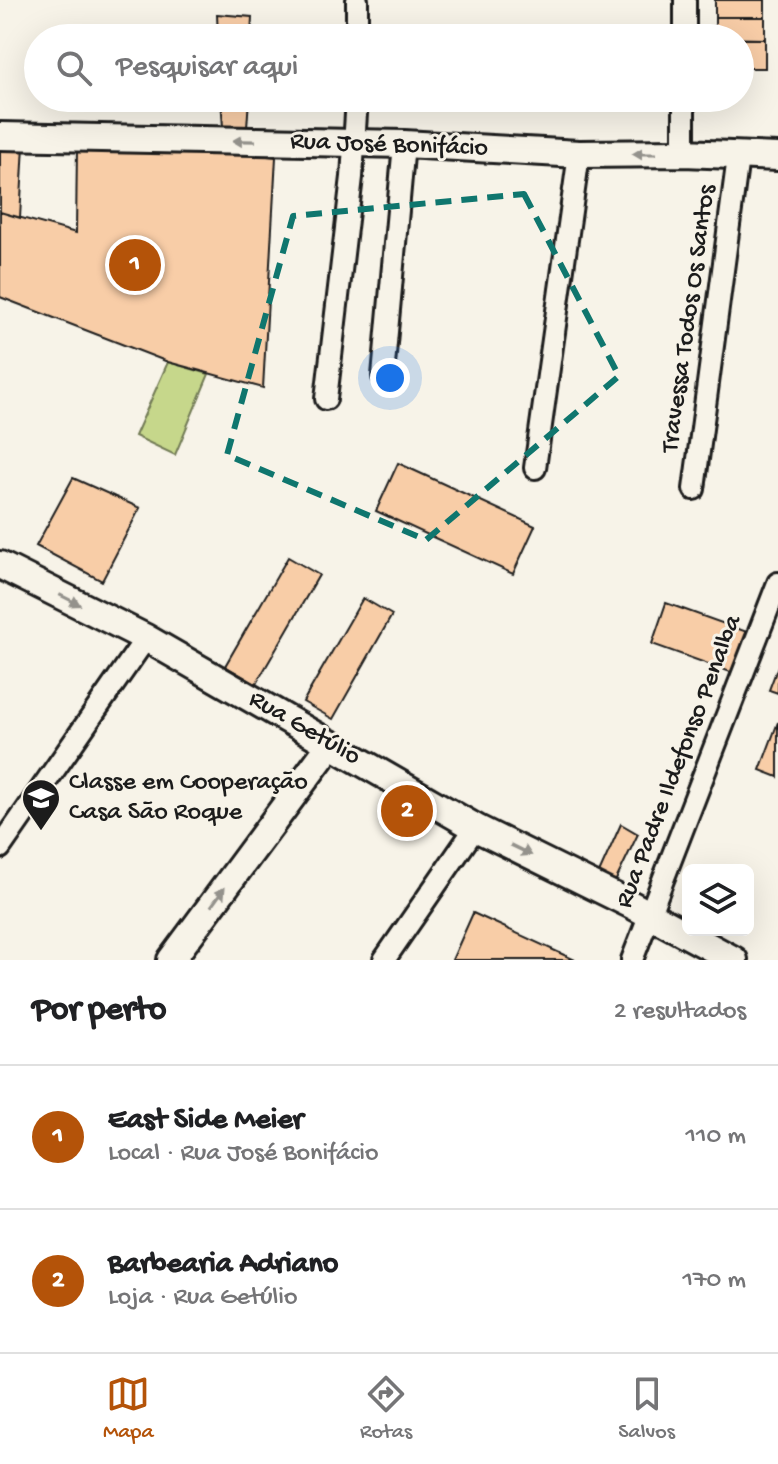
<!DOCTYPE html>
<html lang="pt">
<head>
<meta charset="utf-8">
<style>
  :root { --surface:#fff; --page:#f6f6f6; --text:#202124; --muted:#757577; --line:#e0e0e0; --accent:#b45309 }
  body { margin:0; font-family:"Gochi Hand",sans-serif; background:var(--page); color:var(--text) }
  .controls { position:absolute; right:24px; bottom:24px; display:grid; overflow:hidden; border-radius:12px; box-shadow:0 8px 32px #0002 }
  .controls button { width:72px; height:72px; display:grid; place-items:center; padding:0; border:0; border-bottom:2px solid var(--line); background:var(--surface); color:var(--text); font:40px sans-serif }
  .you { position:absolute; left:390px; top:378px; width:28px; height:28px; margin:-20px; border:6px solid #fff; border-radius:50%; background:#1a73e8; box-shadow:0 0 0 12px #1a73e833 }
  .badge { display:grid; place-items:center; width:52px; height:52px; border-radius:50%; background:var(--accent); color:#fff; font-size:26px; font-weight:700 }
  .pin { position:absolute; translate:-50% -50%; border:4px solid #fff; box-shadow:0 2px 8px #0006 }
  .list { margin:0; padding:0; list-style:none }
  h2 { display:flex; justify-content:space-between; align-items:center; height:104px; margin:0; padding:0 32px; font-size:34px }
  h2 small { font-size:26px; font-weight:400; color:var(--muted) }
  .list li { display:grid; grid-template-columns:52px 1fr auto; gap:24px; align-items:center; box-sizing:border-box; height:144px; padding:0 32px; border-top:2px solid var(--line) }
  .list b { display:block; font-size:30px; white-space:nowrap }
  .list p { margin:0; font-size:26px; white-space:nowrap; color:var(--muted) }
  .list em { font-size:26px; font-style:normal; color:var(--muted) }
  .icon { flex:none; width:44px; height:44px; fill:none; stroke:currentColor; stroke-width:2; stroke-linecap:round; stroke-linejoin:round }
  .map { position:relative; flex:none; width:778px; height:960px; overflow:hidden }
  .search { position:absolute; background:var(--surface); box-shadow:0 8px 32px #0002; left:24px; right:24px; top:24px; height:88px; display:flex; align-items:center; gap:20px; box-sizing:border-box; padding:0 28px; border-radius:44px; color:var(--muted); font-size:30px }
  .sheet { height:392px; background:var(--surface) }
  nav { display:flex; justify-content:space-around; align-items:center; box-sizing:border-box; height:112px; border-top:2px solid var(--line); background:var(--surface); font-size:22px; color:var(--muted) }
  nav a { display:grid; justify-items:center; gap:4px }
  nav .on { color:var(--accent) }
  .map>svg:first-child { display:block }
</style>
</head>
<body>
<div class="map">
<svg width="778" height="960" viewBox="0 0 778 960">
  <rect width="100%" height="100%" fill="#f7f3e8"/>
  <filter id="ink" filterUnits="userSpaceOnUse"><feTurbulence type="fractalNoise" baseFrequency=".0125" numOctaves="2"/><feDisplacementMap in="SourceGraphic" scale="16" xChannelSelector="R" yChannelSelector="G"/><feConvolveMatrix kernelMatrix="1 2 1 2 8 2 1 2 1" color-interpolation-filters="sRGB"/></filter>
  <g filter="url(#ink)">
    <path fill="#c6d78b" stroke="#717a54" stroke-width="2" d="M168,362L209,374L175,455L135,436Z"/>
    <path fill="#f8cda7" stroke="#1c1c1c" stroke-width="2" d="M715,0H765V17H715Z
      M217,14L252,17L251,38H218Z
      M715,17H765V39L715,38Z
      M740,39H765V68H740Z
      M221,98H249L247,128L223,127Z
      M0,145H24L20,218L0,212Z
      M169,145L276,157L263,388L168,362L0,297V212L76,233L77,147Z
      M398,463L535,526L513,574L376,511Z
      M73,478L140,508L102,581L36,546Z
      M288,557L319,575L256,684L225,666Z
      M363,598L392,615L333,719L303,702Z
      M666,603L750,633L736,674L652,644Z
      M778,666V693L769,690Z
      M778,722V777L760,770Z
      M621,824L638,834L615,882L599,873Z
      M473,913L575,960H452Z"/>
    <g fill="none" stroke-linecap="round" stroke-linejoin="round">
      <g stroke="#1c1c1c" stroke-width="26">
        <path id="minor" d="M357,38V0
          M685,38V0
          M684,153V98
          M383,376L404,144
          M326,399L352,177L357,98
          M535,468L579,154
          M694,489L738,157
          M0,848L146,638
          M384,960L471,834L478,829
          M632,960L778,583"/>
      </g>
      <g stroke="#1c1c1c" stroke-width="32">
        <path id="tertiary" d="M0,136L404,144L579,154L684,153L778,157
          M0,565L146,638L478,829L632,905L734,960
          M171,960L331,744"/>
      </g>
      <use href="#minor" stroke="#f7f3e8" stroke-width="20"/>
      <use href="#tertiary" stroke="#f7f3e8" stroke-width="26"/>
    </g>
    <defs><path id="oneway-solid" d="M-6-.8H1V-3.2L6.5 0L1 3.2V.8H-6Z" transform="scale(2)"/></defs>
    <g fill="#94928c">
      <use href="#oneway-solid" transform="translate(244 141) rotate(-179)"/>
      <use href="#oneway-solid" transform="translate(644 154) rotate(180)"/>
      <use href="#oneway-solid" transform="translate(70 600) rotate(27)"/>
      <use href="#oneway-solid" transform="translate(521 850) rotate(26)"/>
      <use href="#oneway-solid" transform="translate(218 897) rotate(-54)"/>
    </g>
  </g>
  <path fill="none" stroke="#0f766e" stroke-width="6" stroke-dasharray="16 10" stroke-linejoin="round" d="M524,194L619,376L426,540L227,455L293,216Z"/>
  <defs>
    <g id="school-pin" transform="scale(2)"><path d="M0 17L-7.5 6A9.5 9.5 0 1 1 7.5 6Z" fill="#1c1c1c" stroke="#f7f3e8"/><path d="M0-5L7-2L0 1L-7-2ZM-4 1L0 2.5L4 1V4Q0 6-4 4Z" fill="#fff"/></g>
  </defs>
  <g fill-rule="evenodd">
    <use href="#school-pin" x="41" y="798"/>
  </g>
  <g text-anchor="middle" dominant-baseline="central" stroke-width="6" stroke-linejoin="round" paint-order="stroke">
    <g font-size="26" fill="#1c1c1c" stroke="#f7f3e8">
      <text transform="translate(389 146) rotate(2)">Rua José Bonifácio</text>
      <text transform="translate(690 319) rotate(-82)">Travessa Todos Os Santos</text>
      <text transform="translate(304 729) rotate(30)">Rua Getúlio</text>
      <text transform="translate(680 762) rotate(-69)">Rua Padre Ildefonso Penalba</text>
    </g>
    <g font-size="26" fill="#1c1c1c" stroke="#f7f3e8" text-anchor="start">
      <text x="69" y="783">Classe em Cooperação<tspan x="69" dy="30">Casa São Roque</tspan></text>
    </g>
  </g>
</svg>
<div class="controls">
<button><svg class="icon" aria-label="layers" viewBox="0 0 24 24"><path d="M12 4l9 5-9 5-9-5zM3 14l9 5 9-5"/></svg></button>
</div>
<div class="you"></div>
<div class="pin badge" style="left:135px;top:265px">1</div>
<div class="pin badge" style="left:407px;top:811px">2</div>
<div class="search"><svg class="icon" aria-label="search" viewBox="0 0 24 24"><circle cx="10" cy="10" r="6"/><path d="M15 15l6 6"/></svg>Pesquisar aqui</div>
</div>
<section class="sheet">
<h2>Por perto<small>2 resultados</small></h2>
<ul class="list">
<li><span class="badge">1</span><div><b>East Side Meier</b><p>Local · Rua José Bonifácio</p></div><em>110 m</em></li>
<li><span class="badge">2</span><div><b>Barbearia Adriano</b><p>Loja · Rua Getúlio</p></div><em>170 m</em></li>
</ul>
</section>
<nav>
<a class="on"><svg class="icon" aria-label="map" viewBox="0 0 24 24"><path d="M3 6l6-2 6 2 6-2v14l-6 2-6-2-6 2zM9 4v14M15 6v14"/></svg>Mapa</a>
<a><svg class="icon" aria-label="directions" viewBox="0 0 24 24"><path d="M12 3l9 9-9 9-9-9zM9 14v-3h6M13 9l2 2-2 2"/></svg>Rotas</a>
<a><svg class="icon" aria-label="saved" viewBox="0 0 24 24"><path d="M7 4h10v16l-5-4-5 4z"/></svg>Salvos</a>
</nav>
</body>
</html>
